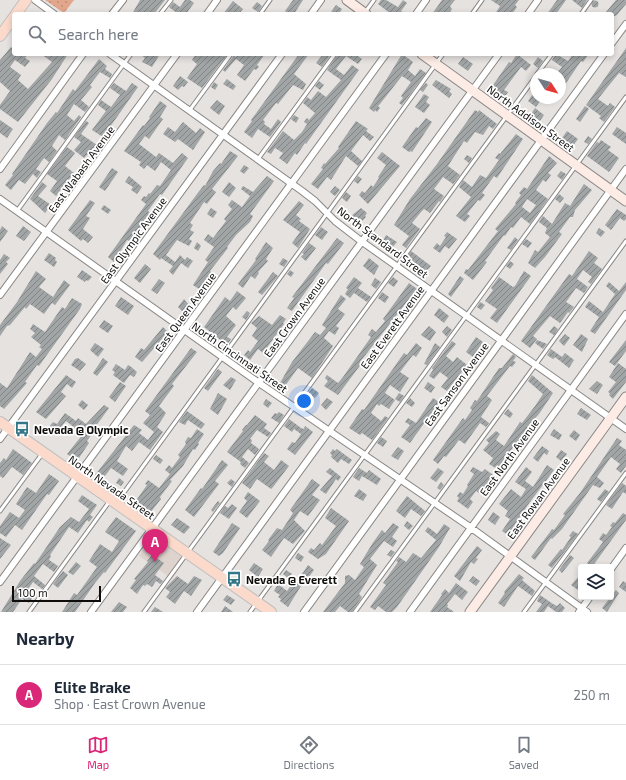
<!DOCTYPE html>
<html lang="en">
<head>
<meta charset="utf-8">
<style>
  :root { --surface:#fff; --page:#f6f6f7; --text:#1f2937; --muted:#747a83; --line:#e0e1e3; --accent:#db2777 }
  body { margin:0; font-family:"Exo 2",sans-serif; background:var(--page); color:var(--text) }
  .controls { position:absolute; right:12px; bottom:12px; display:grid; overflow:hidden; border-radius:4px; box-shadow:0 2px 6px #0003 }
  .controls button { width:36px; height:36px; display:grid; place-items:center; padding:0; border:0; border-bottom:1px solid var(--line); background:var(--surface); color:var(--text); font:20px sans-serif }
  .compass { position:absolute; left:530px; top:68px; width:36px; height:36px; border-radius:50%; background:var(--surface); box-shadow:0 2px 6px #0003; rotate:126deg }
  .scale { position:absolute; left:12px; bottom:10px; width:89px; box-sizing:border-box; padding-left:4px; border:2px solid #0e0d0c; border-top:0; font-size:11px; line-height:14px; white-space:nowrap; color:#0e0d0c; -webkit-text-stroke:3px #fff; paint-order:stroke }
  .you { position:absolute; left:304px; top:401px; width:14px; height:14px; margin:-10px; border:3px solid #fff; border-radius:50%; background:#1a73e8; box-shadow:0 0 0 6px #1a73e833 }
  .badge { display:grid; place-items:center; width:26px; height:26px; border-radius:50%; background:var(--accent); color:#fff; font-size:13px; font-weight:700 }
  .pin { position:absolute; translate:-50% -33px; filter:drop-shadow(0 1px 2px #0008) }
  .pin::after { content:''; position:absolute; top:21px; width:14px; height:12px; background:inherit; clip-path:polygon(0 0,100% 0,50% 100%) }
  .list { margin:0; padding:0; list-style:none }
  h2 { display:flex; justify-content:space-between; align-items:center; height:52px; margin:0; padding:0 16px; font-size:17px }
  h2 small { font-size:13px; font-weight:400; color:var(--muted) }
  .list li { display:grid; grid-template-columns:26px 1fr auto; gap:12px; align-items:center; box-sizing:border-box; height:60px; padding:0 16px; border-top:1px solid var(--line) }
  .list b { display:block; font-size:15px; white-space:nowrap }
  .list p { margin:0; font-size:13px; white-space:nowrap; color:var(--muted) }
  .list em { font-size:13px; font-style:normal; color:var(--muted) }
  .icon { flex:none; width:22px; height:22px; fill:none; stroke:currentColor; stroke-width:2; stroke-linecap:round; stroke-linejoin:round }
  .map { position:relative; flex:none; width:626px; height:612px; overflow:hidden }
  .search { position:absolute; background:var(--surface); box-shadow:0 2px 6px #0003; left:12px; right:12px; top:12px; height:44px; display:flex; align-items:center; gap:10px; box-sizing:border-box; padding:0 14px; border-radius:4px; color:var(--muted); font-size:15px }
  .sheet { height:112px; background:var(--surface) }
  nav { display:flex; justify-content:space-around; align-items:center; box-sizing:border-box; height:56px; border-top:1px solid var(--line); background:var(--surface); font-size:11px; color:var(--muted) }
  nav a { display:grid; justify-items:center; gap:2px }
  nav .on { color:var(--accent) }
  .map>svg:first-child { display:block }
</style>
</head>
<body>
<div class="map">
<svg width="626" height="612" viewBox="0 0 626 612">
  <defs>
    <pattern id="grass-dots" width="8" height="8" patternUnits="userSpaceOnUse"><rect width="8" height="8" fill="#e1a68b"/><path d="M2 2h.1M6 6h.1" fill="none" stroke="#c08e77" stroke-width="1.8" stroke-linecap="round"/></pattern>
    <pattern id="building-hatch" width="6" height="6" patternUnits="userSpaceOnUse"><rect width="6" height="6" fill="#a1a5a6"/><path d="M-1 1l2-2M0 6l6-6M5 7l2-2" fill="none" stroke="#828586"/></pattern>
  </defs>
  <rect width="100%" height="100%" fill="#e5e2e0"/>
  <path fill="#dfd3ce" d="M154,538L186,559L172,579L139,556L150,540Z"/>
  <path fill="url(#grass-dots)" d="M45,0H74L64,13Z"/>
  <path fill="url(#building-hatch)" fill-rule="evenodd" d="M140,0H165L154,14H132Z
    M185,0H190L194,3L186,14H178L169,7L173,2L180,7Z
    M293,0H303L294,14H289L285,11Z
    M381,0H386L398,7L403,0L407,3L401,11L405,14H391L378,4Z
    M442,0H455L450,6L452,9L449,14H432Z
    M491,0H519L515,5L517,7L512,14H495L500,6Z
    M557,0H566L556,14H547Z
    M572,0H587L582,8Z
    M616,0H626V4L617,15L613,17L612,14L606,12Z
    M591.5 4a3.5 3.5 0 1 1 7 0a3.5 3.5 0 1 1-7 0Z
    M233,1L243,9L239,14H223Z
    M257,2L262,6L258,12L252,8Z
    M336,5L342,9L339,14H333L331,12Z
    M11,47L14,49V54H28L25,58L30,61L25,67L15,60L10,67L21,75L18,80L28,89L52,62L41,54H68L52,79L18,122L0,109V105L10,91L0,82V60Z
    M626,48V77L619,73L598,99L608,106L610,103L615,107L604,122L599,118L601,116L586,105Z
    M140,54H160L152,67L142,62L145,58Z
    M196,54H223L226,56L202,88L187,78L197,64L192,60Z
    M238,54H265L257,65L259,67L256,70L254,69L245,81L237,75L244,65L236,59L225,72L223,70L234,55L236,57Z
    M299,54H309L294,74L306,84L303,90L293,85L278,104L276,103L263,120L265,122L264,124L271,129L278,119L281,122L270,137L258,129L252,138L244,132L252,121L251,120Z
    M323,54H331L322,67L316,63Z
    M338,54H355L362,59L358,64L346,56L336,69L344,75L352,65L359,70L306,144L305,143L297,155L295,153L287,164L279,158L283,153L275,148L271,154L267,152L283,131L294,140L302,132L307,124L304,122L307,118L309,120L315,113L303,103L307,97L311,100L318,91L326,97L341,80L327,70Z
    M402,54L413,62L408,70L415,76L420,69L426,73L402,105L399,103L403,98L401,96L411,82L402,76L380,104L378,106L380,108L377,112L375,110L374,112L369,108Z
    M517,54L531,65L526,71L521,67L504,90L508,92L504,98L491,88L509,62L511,63Z
    M556,54L568,61L573,54H589L583,62L581,61L560,92V74H556L562,67L552,60Z
    M463,57L473,64L468,71L458,64Z
    M538,57L543,61L538,68L533,64Z
    M99,59L107,66L105,69L112,74L110,78L100,72L90,85L92,87L81,100L89,107L85,112L74,104L67,115L74,121L79,115L81,117L65,140L59,135L52,146L57,151L49,162L44,158L36,169L41,172L37,178L33,174L25,184L19,180L11,190L5,185L13,175L12,174L47,123L56,112L57,113L73,89L75,91Z
    M180,76L188,82L184,87L182,86L178,90L173,86Z
    M227,79L236,86L233,90L223,84Z
    M436,80L451,89L449,91L452,94L449,98L432,85Z
    M319,81L324,85L320,90L315,86Z
    M214,82L218,85L215,90L211,87Z
    M114,83L126,91L132,83L138,87L103,137L92,130L106,111L98,105L101,100L111,107L120,95L110,88Z
    M426,83L428,85L423,92L420,90Z
    M424,94L429,97L426,102L430,105L424,113L415,107Z
    M533,94L536,98H542L536,107L528,101Z
    M217,100L225,106L219,115L210,108Z
    M160,101L167,106L160,117L163,119L149,139L145,136L139,144L156,157L159,153L173,163L182,153L188,158L162,195L160,194L148,211L150,213L142,223L143,224L129,241L127,240L114,262L108,257L146,204L141,200L144,196L146,197L149,193L150,194L157,185L160,186L171,170L161,162L155,171L147,165L144,169L139,165L141,162L124,151L143,125L144,126L150,118L149,117Z
    M585,106L589,109L580,122L576,119Z
    M535,108L544,115L540,121L531,114Z
    M475,110L478,112L479,110L497,124L493,129L489,126L483,135L475,132L467,143L464,141L448,166L460,175L453,184L443,177L434,189L444,196L440,202L439,201L430,213L424,209L421,212L412,223L420,229L406,248L402,245L409,236L394,225L410,199L437,164Z
    M294,115L299,118L296,123L291,119Z
    M426,118L432,122L412,152L411,151L409,152L402,147L416,127L418,128Z
    M0,120L13,129L7,138L0,133Z
    M86,121L89,123L81,134L97,145L84,158L74,150L81,142L74,137Z
    M356,121L368,129L366,131L374,137L370,141L363,135L351,151L362,161L358,166L346,156L331,180L327,177L318,189L311,184L323,169L321,168L324,163L325,164L339,148L338,147Z
    M183,122L196,133L200,128L205,132L193,150L178,139L175,142L163,134L168,127L175,132Z
    M617,127L626,133V144L612,134Z
    M567,131L578,139L573,146L562,138Z
    M516,134L523,139L497,178L494,176L482,193L485,195L480,201L478,200L467,214L470,216L465,222L456,216L471,197L459,187L463,180L472,187L480,175L486,178L499,160L495,158L499,153L500,154Z
    M588,136L592,139L588,144L584,142Z
    M601,140L611,147L608,150L619,158L609,172L587,156L597,142L599,143Z
    M67,147L75,153L65,166L74,173L56,196L50,191L57,181L47,174Z
    M230,151L238,156L212,189L216,192L207,204L204,202L190,223L193,225L190,230L194,232L189,239L192,241L189,246L177,240L166,255L175,262L180,255L185,260L187,257L193,261L188,268L181,263L173,275L169,271L173,266L161,258L160,260L153,254L197,194L204,185L205,186L213,171L220,163L221,164Z
    M382,152L400,166L368,204L359,195L362,191L365,193L371,185L373,187L379,178L378,177L386,165L377,158Z
    M467,155L472,158L469,163L464,159Z
    M549,156L557,163L548,173L551,175L546,182L543,180L536,190L548,199L530,224L521,217L513,228L511,227L505,236L504,235L485,261L487,262L473,280L464,273L466,269L468,270L498,231L495,229L516,204L515,203L521,195L519,193L524,187L527,189ZM527,199L536,205L530,213L522,207Z
    M244,165L249,168L244,174L240,171Z
    M112,168L118,172L105,191L99,187Z
    M561,171L566,174L562,180L557,176Z
    M129,176L142,187L137,194L131,190L133,187L125,182Z
    M267,176L274,181L250,214L253,216L250,222L236,235L227,247L228,248L210,271L212,273L199,289L193,285L208,262L205,260L214,247L204,240L208,234L213,238L226,221L224,219L232,209L228,205L232,200L242,207L250,196L241,189L243,186L253,192Z
    M358,176L362,179L358,184L354,181Z
    M42,182L47,186L38,196L51,205L45,213L30,199Z
    M229,182L236,188L229,197L222,192Z
    M584,184L592,190L575,210L573,217H570L559,232L562,234L545,257L535,268L528,263L535,250L538,252L550,237L545,233L547,228L539,222L543,216L552,224L565,203L570,206Z
    M335,186L340,190L335,196L330,192Z
    M346,192L351,196L347,202L342,198Z
    M559,194L564,198L560,203L555,199Z
    M90,200L95,203L86,216L90,218L83,229L93,237L88,243L83,239L81,241L68,230Z
    M299,201L304,205L296,215L301,219L299,221L310,229L298,248L292,243L300,232L283,220Z
    M104,205L111,210L108,214L101,209Z
    M211,208L217,212L213,218L207,214Z
    M361,208L367,213L365,216L366,217L360,223L351,216Z
    M617,209L626,215V219L624,221L620,218L611,230L605,225Z
    M2,226L8,231L0,242V230Z
    M23,226L31,232L24,241L16,236Z
    M321,227L328,232L322,240L315,235Z
    M599,228L605,232L601,237L596,233Z
    M447,232L457,239L449,249L445,246L440,253L433,248L437,243L440,246L446,237L444,236Z
    M386,235L397,242L392,248L383,241Z
    M515,237L518,240L511,250L507,248Z
    M337,238L344,243L328,264L326,263L292,311L287,308L294,298L292,297Z
    M526,239L532,243L528,248L522,244Z
    M197,242L201,246L198,251L194,248Z
    M266,242L273,248L266,259L268,261L258,272L259,273L255,279L251,276L243,288L238,284L256,260L255,259Z
    M309,243L316,248L306,261L301,257L304,254L302,253Z
    M411,251L431,266L426,271L407,257Z
    M589,251L598,258L594,263L602,269L591,284L588,282L592,277L583,270L577,279L588,287L584,293L576,288L566,302L574,307L569,313L568,312L560,323L550,316L533,336L537,339L530,348L521,341L569,274L572,276Z
    M49,253L56,258L55,260L57,262L54,267L44,260Z
    M4,254L10,258L6,262L8,264L0,274V260Z
    M283,258L288,261L284,267L279,264Z
    M369,258L379,266L374,275L363,266Z
    M510,261L514,264L510,269L506,266Z
    M145,264L151,269L140,283L134,278Z
    M82,270L92,277L88,281L86,280L85,282L77,277Z
    M290,270L294,273L291,277L287,274Z
    M36,271L46,279L39,287L53,297L64,280L70,285L55,305L52,303L44,314L30,304L26,309L25,307L10,325L7,326L0,336V325L17,302Z
    M524,271L531,276L497,323L490,318L497,309L485,301L493,290L491,288L499,277L513,287L515,286Z
    M273,272L278,276L262,295L258,292Z
    M460,276L464,279L451,297L448,294Z
    M354,277L362,283L358,288L371,297L367,302L354,293L350,298L345,294L348,289L346,288Z
    M393,277L398,281L394,287L388,283Z
    M375,278L381,282L376,289L371,285Z
    M159,279L165,283L157,294L151,290Z
    M609,282L619,291L626,282V290L595,334L590,331L599,317L585,307L589,301L603,312L615,294L606,286Z
    M409,283L417,289L360,362L362,363L338,395L324,386L328,381L325,378L327,375L338,383L343,377L371,337L368,335L372,329L376,332L385,321L383,319Z
    M237,291L246,298L236,310L233,307L226,316L236,325L227,337L231,339L227,345L204,327L225,297L230,301Z
    M382,292L389,297L385,303L378,298Z
    M341,295L346,299L338,309L345,314L336,326L339,328L335,335L329,331L324,338L333,346L312,378L298,368L285,386L280,383L292,362L315,332L320,335L326,328L322,325Z
    M121,297L134,306L128,315L115,306Z
    M72,298L82,304L80,309L39,366L37,365L25,382L27,383L4,409L0,406V383L7,388L30,352L36,357L42,349L39,347L41,345L31,337L35,333L30,329L33,324L45,332L62,307L65,309Z
    M184,299L190,306L184,313L178,307Z
    M480,302L485,305L481,310L477,307Z
    M439,308L449,316L444,323L434,315Z
    M247,311L250,313L246,320L242,317Z
    M280,315L286,319L283,323L284,324L263,353L258,349L250,360L244,355L248,350L250,352L258,341L252,336L257,328L251,323L259,316L272,325Z
    M104,320L113,326L108,333L99,327Z
    M429,326L436,332L430,341L421,335Z
    M447,326L452,330L447,337L442,332Z
    M554,326L558,329L554,335L549,332Z
    M163,327L168,332L142,362L135,357L141,348L144,350Z
    M565,334L570,338L564,346L559,341Z
    M581,334L588,339L582,352L573,345Z
    M476,337L483,342L473,357L466,352Z
    M537,340L547,344L543,349L535,343Z
    M626,340V351L615,366L609,362Z
    M452,341L456,344L446,356L453,362L457,357L467,365L447,391L441,387L448,378L440,372L434,379L429,376L433,370L432,368Z
    M95,343L104,349L98,357L90,350Z
    M416,343L422,348L416,357L413,355L400,372L409,378L400,392L390,385L385,393L395,400L389,409L381,404L379,406L377,404L371,413L381,421L385,416L388,418L372,440L362,433L360,435L349,428L362,409L364,410L404,353L407,355Z
    M435,343L440,347L427,365L424,364Z
    M191,348L197,352L172,384L174,386L159,406L166,413L157,427L163,432L150,450L139,442L132,451L126,446L117,461L128,469L123,476L111,468L102,480L95,475L134,425L142,430L139,433L148,440L154,432L143,423L150,415L145,411Z
    M551,349L562,357L565,353L574,360L569,368L555,357L553,359L547,355Z
    M513,354L516,357L513,361L516,362L512,367L510,366L487,396L492,400L481,417L489,423L486,427L480,423L465,444L459,440L446,457L444,456L438,464L433,460L463,418L465,420L472,410L470,408L475,400L477,401L499,368H502Z
    M78,358L86,364L80,371L71,365L75,359Z
    M103,358L108,362L97,376L93,373Z
    M618,363L626,369V382L613,399L609,395L610,393L608,392L616,382L609,377Z
    M116,364L125,370L128,365L130,366L137,372L134,377L130,375L124,383L113,375L115,372L112,370Z
    M218,369L222,372L208,391L204,388Z
    M66,375L76,382L72,388L67,384L61,392L66,396L46,419L36,412Z
    M532,375L553,393L539,414L527,427L529,429L514,446L497,469L489,464L493,458L483,450L489,443L486,440L496,431L500,434L496,440L504,446L520,422L522,423L535,406L543,394L528,381Z
    M231,377L236,380L230,390L223,385Z
    M597,381L603,385L597,394L589,389Z
    M120,382L126,386L115,402L109,397Z
    M428,382L435,387L431,393L424,388Z
    M312,388L319,393L315,398L308,393Z
    M218,393L227,399L218,415L210,409Z
    M399,393L404,396L400,402L395,399Z
    M327,398L333,402L326,410L321,405Z
    M410,398L415,403L412,407L406,403Z
    M433,398L439,402L438,404L410,443L401,437L410,425L405,422L408,418L416,423Z
    M266,399L272,403L268,408L263,404Z
    M82,400L88,405L84,410L78,405Z
    M104,405L109,408L93,430L94,431L87,441L89,443L77,461L67,454L83,434L66,421L57,432L49,427L53,422L57,424L65,413L76,421L78,418L86,424Z
    M581,408L591,415L587,420L577,414Z
    M508,409L513,414L510,418L504,414Z
    M187,411L205,424L201,429L188,420L185,425L179,422Z
    M279,412L284,415L279,423L271,418L275,413L277,414Z
    M255,415L267,424L264,428L271,433L268,437L257,430L250,439L252,440L251,443L259,449L255,455L248,449L242,457L249,463L245,468L240,464L241,462L227,452L243,431L242,430L246,425H247Z
    M289,419L301,428L304,429L305,426L313,432L295,455L287,449L292,442L295,443L301,434L294,429L292,432L284,426Z
    M197,429L204,434L198,443L199,444L195,450L193,449L183,466L170,480L172,481L160,497L161,499L150,513L135,502L147,485L145,484L148,480L159,488L170,474L165,470L169,465L172,468L180,457L178,455L186,444L185,442L188,437L191,438Z
    M554,429L562,435L559,440L550,435Z
    M574,430L580,435L576,441L569,436Z
    M381,437L387,441L383,447L377,443Z
    M617,438L622,441L619,445L626,450V466L621,473L616,469L620,464L611,457L597,477L604,483L600,488L593,485L562,529L552,539L551,538L535,560L531,557L550,532L552,529L554,530L565,515L563,514L580,493Z
    M542,446L549,451L547,455L544,453L538,462L533,458Z
    M398,447L404,451L398,460L391,456Z
    M13,449L32,463L23,475L12,467L3,478L0,476V463L4,458L6,460Z
    M333,449L335,451L337,449L352,460L349,464L341,459L338,463L331,457L332,455L330,453Z
    M561,450L567,454L561,461L556,457Z
    M264,453L269,456L264,462L274,470L281,460L289,466L273,487L271,489L257,479L250,489L242,483Z
    M156,455L163,460L160,464L153,459Z
    M222,460L228,465L215,481L219,484L194,517L185,510L201,488L202,489Z
    M547,465L554,470L527,506L508,535L502,531L510,519L505,516L508,511L499,504L511,489L521,497L526,489L515,482L526,467L532,472L525,481L533,487Z
    M473,467L482,472L485,469L493,475L480,494L476,491L470,499L473,502L468,509L457,501L459,498L457,496L460,492L463,494L468,486L467,485L474,474L470,471Z
    M330,468L341,477L338,481L336,479L326,494L320,490L332,476L326,472Z
    M359,468L367,473L369,470L381,479L377,485L362,476L359,481L353,477Z
    M438,468L444,472L436,482L430,478Z
    M49,474L59,481L49,495L47,494L22,530L15,525L6,537L0,533V526L10,512L19,518L25,510L16,504L27,487L36,493Z
    M119,478L124,482L121,486L116,483Z
    M231,479L235,482L232,487L227,483Z
    M312,479L320,485L312,495L320,500L308,516L300,511L294,520L305,531L293,544L284,538L271,557L262,550L269,541L268,540L277,528L282,530L293,513L290,510Z
    M441,482L444,485L440,490L437,488Z
    M622,483L626,486V494L623,492L612,509L606,505Z
    M359,489L367,495L363,501L354,496Z
    M605,489L609,492L601,502L597,499Z
    M248,492L260,501L247,518L239,512L247,501L244,498Z
    M82,495L97,505L90,515L93,517L89,522L87,520L78,533L69,527L50,555L51,556L49,560L58,566L54,572L43,564L34,576L45,585L42,589L33,582L26,592L33,597L29,603L22,599L13,612H1L20,581L34,563L35,564L60,527L71,517L79,522L89,509L78,501Z
    M407,496L425,511L421,516L411,509L405,518L396,511Z
    M218,501L220,503L213,512L211,510Z
    M232,504L237,508L229,519L220,513L225,506L228,508Z
    M331,508L349,521L326,554L318,559L308,552L311,548L314,550L320,543L322,545L336,526L325,518Z
    M493,512L500,517L495,525L488,520Z
    M623,513L626,515V520L592,567L587,563L603,542L599,539L603,533L606,535L612,527L610,526L613,522L615,523Z
    M116,517L136,531L105,573L104,572L95,583L75,612H62L74,593L77,595L97,567L89,561L100,544L112,552L119,541L105,532Z
    M177,518L190,527L184,534L171,525Z
    M407,521L413,526L409,530L404,526Z
    M232,523L240,528L223,553L219,556L213,552Z
    M393,523L399,527L392,537L397,541L393,547L384,541L370,559L377,565L359,594L362,597L352,612H348L340,606L335,612H323L345,583V576L349,575L355,580L364,567L360,564L372,544L382,530L385,533Z
    M444,524L450,528L439,547L397,607L392,612H386L378,606L375,610L370,607L386,585L383,583L398,562L396,561L399,557L406,562L413,553L421,558L436,540L425,531L428,527L437,534Z
    M573,531L578,534L552,568L548,565L561,549L562,550L571,537L569,536Z
    M0,538L11,545L0,559Z
    M477,546L482,550L476,558L478,559L474,564L471,562L460,581L454,576Z
    M391,550L395,552L391,557L387,555Z
    M298,553L304,557L301,562L295,558Z
    M152,555L164,563L155,575L163,581L160,584L156,581L152,587L147,584L145,586L143,585L137,594L130,588L136,580L134,579L148,562L147,561Z
    M570,555L574,558L562,573L559,570Z
    M76,562L81,566L73,575L68,572Z
    M254,563L263,569L258,577L249,570Z
    M308,565L314,570L308,578L302,574Z
    M286,570L292,574L288,578L283,574Z
    M63,571L68,575L58,588L53,584Z
    M519,574L524,578L522,580L535,591L532,596L518,586L504,607L498,603L505,593L504,592Z
    M581,574V586L578,590L571,585Z
    M177,576L188,584L194,576L202,580L191,596L184,591L175,604L166,597L170,592L165,588Z
    M473,576L480,581L476,586L469,581Z
    M294,581L301,586L288,607L280,601L281,599L278,597L280,595L274,591L278,584L287,591Z
    M623,581L626,583V592L619,587Z
    M456,583L468,592L462,600L455,594L447,604L448,605L447,607L454,612H430L442,595L441,594L445,589L449,593Z
    M616,590L619,593L607,612L602,608Z
    M227,595L235,600L231,605L223,600Z
    M540,595L553,604L557,606L560,603L565,608L562,612H556L548,606L544,612H536L542,604L537,601Z
    M119,602L127,607L123,612H111Z
    M225,606L233,612H221Z
    M155,607L163,612H151Z"/>
  <g fill="none" stroke-linecap="round" stroke-linejoin="round">
    <g stroke="#898684" stroke-width="5">
      <path id="lane" d="M366,11L374,0
        M160,14L171,0
        M260,14L270,0
        M472,14L482,0
        M581,14L591,0
        M537,74L552,54
        M189,111L231,54
        M258,159L335,54
        M17,211L131,54
        M117,502L443,54
        M0,511L42,454
        M29,612L109,502
        M144,612L536,76
        M250,612L626,97
        M355,612L626,241
        M524,612L626,473"/>
    </g>
    <g stroke="#898684" stroke-width="8">
      <path id="street" d="M35,0L54,14
        M112,14L123,0
        M207,14L217,0
        M311,14L321,0
        M416,14L426,0
        M528,14L538,0
        M612,43L626,24
        M110,54L302,191L315,201L335,221L361,241L626,429
        M0,169L83,54
        M0,199L259,383L470,527L587,612
        M0,295L177,54
        M0,439L282,54
        M611,569L626,548
        M0,582L386,54
        M91,612L499,54
        M197,612L604,54
        M304,612L626,169
        M410,612L626,314
        M579,612L590,597"/>
    </g>
    <g stroke="#898684" stroke-width="11">
      <path id="secondary" d="M347,0L366,14
        M422,54L626,201
        M470,612L626,397"/>
    </g>
    <g stroke="#c0c0c0" stroke-width="12">
      <path id="primary" d="M16,14L26,0
        M0,36L14,17
        M0,422L271,612"/>
    </g>
    <use href="#lane" stroke="#fff" stroke-width="3"/>
    <use href="#street" stroke="#fff" stroke-width="6"/>
    <use href="#secondary" stroke="#fdece5" stroke-width="9"/>
    <use href="#primary" stroke="#fbdacb" stroke-width="10"/>
  </g>
  <defs>
    <g id="bus-bare" transform="scale(1.2)"><path d="M-5-6H5V4H4V6H2V4H-2V6H-4V4H-5ZM-3.5-4V0h7V-4ZM-3.5 1.2v1.5H-2V1.2ZM2 1.2v1.5H3.5V1.2Z" fill="#347788" stroke="#fff" stroke-width="2.5" paint-order="stroke"/></g>
  </defs>
  <g fill-rule="evenodd">
    <use href="#bus-bare" x="22" y="429"/>
    <use href="#bus-bare" x="234" y="579"/>
  </g>
  <g text-anchor="middle" dominant-baseline="central" stroke-width="3.5" stroke-linejoin="round" paint-order="stroke">
    <g font-size="11" fill="#0e0d0c" stroke="#fff">
      <text transform="translate(531 118) rotate(36)">North Addison Street</text>
      <text transform="translate(81 169) rotate(-54)">East Wabash Avenue</text>
      <text transform="translate(133 240) rotate(-54)">East Olympic Avenue</text>
      <text transform="translate(383 242) rotate(37)">North Standard Street</text>
      <text transform="translate(185 312) rotate(-54)">East Queen Avenue</text>
      <text transform="translate(294 317) rotate(-54)">East Crown Avenue</text>
      <text transform="translate(392 327) rotate(-54)">East Everett Avenue</text>
      <text transform="translate(240 357) rotate(35)">North Cincinnati Street</text>
      <text transform="translate(456 384) rotate(-54)">East Sanson Avenue</text>
      <text transform="translate(509 457) rotate(-54)">East North Avenue</text>
      <text transform="translate(112 487) rotate(35)">North Nevada Street</text>
      <text transform="translate(538 498) rotate(-54)">East Rowan Avenue</text>
    </g>
    <g font-size="11" font-weight="bold" fill="#0e0d0c" stroke="#fff" text-anchor="start">
      <text x="34" y="429">Nevada @ Olympic</text>
      <text x="246" y="579">Nevada @ Everett</text>
    </g>
  </g>
</svg>
<div class="controls">
<button><svg class="icon" aria-label="layers" viewBox="0 0 24 24"><path d="M12 4l9 5-9 5-9-5zM3 14l9 5 9-5"/></svg></button>
</div>
<svg class="compass" viewBox="-18 -18 36 36"><path d="M0-13l5 13h-10z" fill="#e53935"/><path d="M0 13l5-13h-10z" fill="#747a83"/></svg>
<div class="scale">100 m</div>
<div class="you"></div>
<div class="pin badge" style="left:155px;top:562px">A</div>
<div class="search"><svg class="icon" aria-label="search" viewBox="0 0 24 24"><circle cx="10" cy="10" r="6"/><path d="M15 15l6 6"/></svg>Search here</div>
</div>
<section class="sheet">
<h2>Nearby<small></small></h2>
<ul class="list">
<li><span class="badge">A</span><div><b>Elite Brake</b><p>Shop · East Crown Avenue</p></div><em>250 m</em></li>
</ul>
</section>
<nav>
<a class="on"><svg class="icon" aria-label="map" viewBox="0 0 24 24"><path d="M3 6l6-2 6 2 6-2v14l-6 2-6-2-6 2zM9 4v14M15 6v14"/></svg>Map</a>
<a><svg class="icon" aria-label="directions" viewBox="0 0 24 24"><path d="M12 3l9 9-9 9-9-9zM9 14v-3h6M13 9l2 2-2 2"/></svg>Directions</a>
<a><svg class="icon" aria-label="saved" viewBox="0 0 24 24"><path d="M7 4h10v16l-5-4-5 4z"/></svg>Saved</a>
</nav>
</body>
</html>
